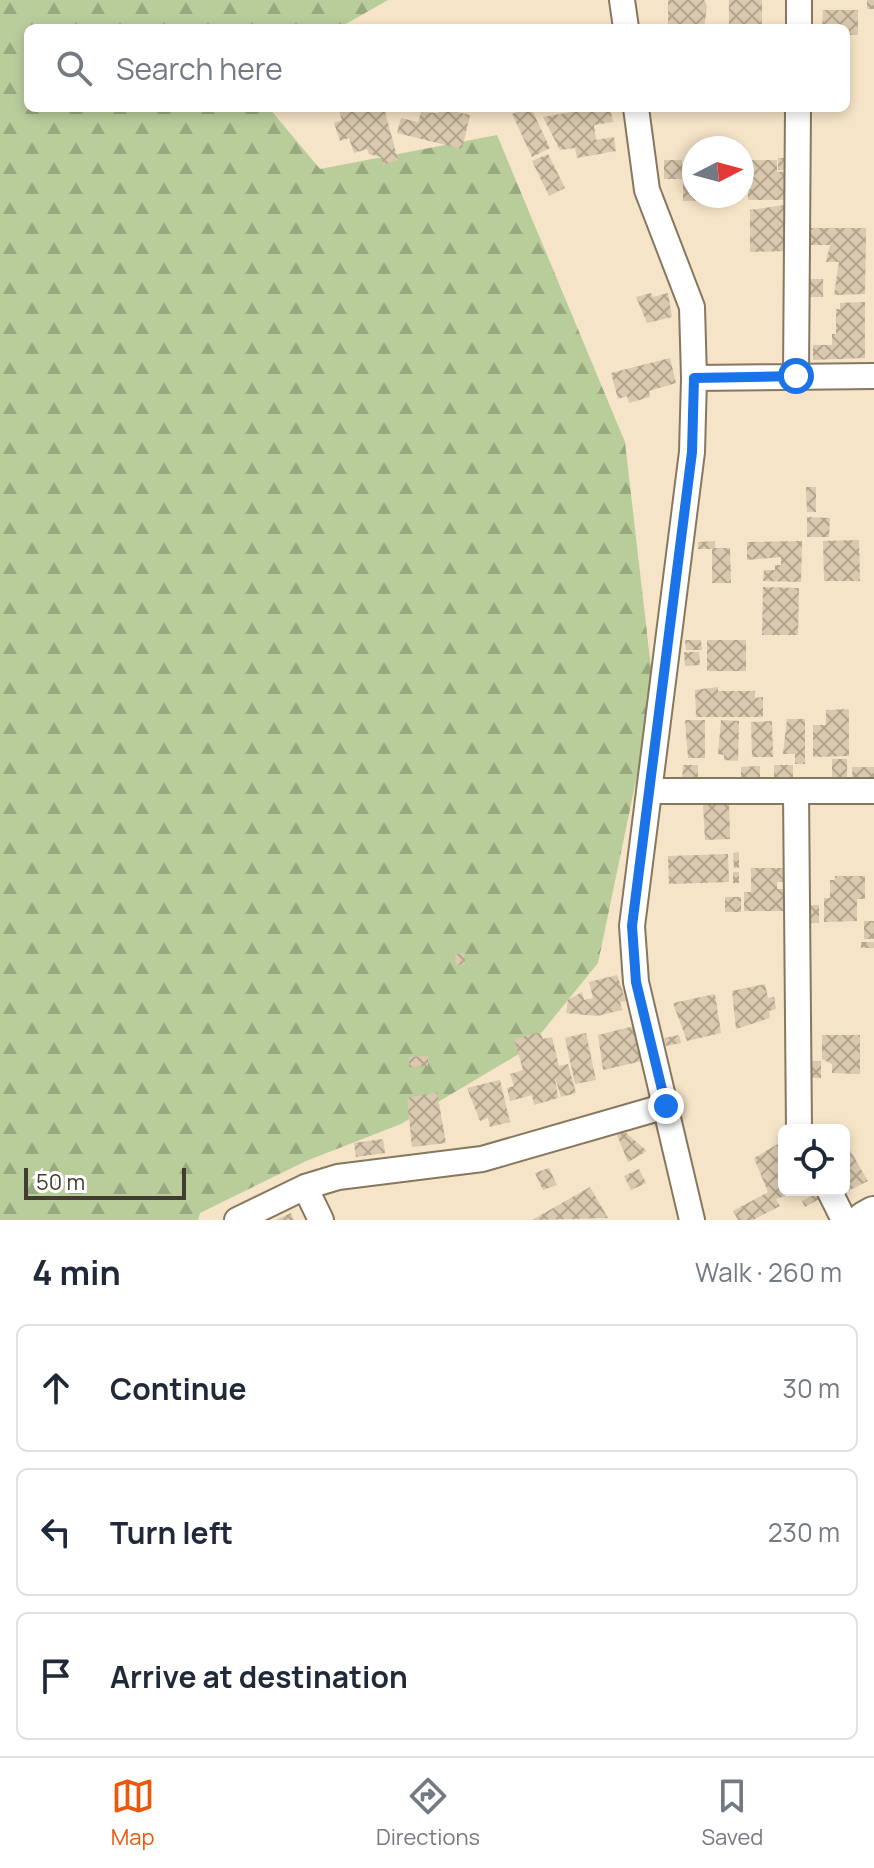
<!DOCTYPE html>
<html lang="en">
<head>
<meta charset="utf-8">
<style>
  :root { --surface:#fff; --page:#f2f2f3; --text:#1f2937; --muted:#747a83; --line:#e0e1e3; --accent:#ea580c }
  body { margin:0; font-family:Manrope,sans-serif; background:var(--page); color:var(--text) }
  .controls { position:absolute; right:24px; bottom:24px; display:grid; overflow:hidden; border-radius:12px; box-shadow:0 4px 12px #0003 }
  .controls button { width:72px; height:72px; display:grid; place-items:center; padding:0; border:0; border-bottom:2px solid var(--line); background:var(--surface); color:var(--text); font:40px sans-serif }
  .compass { position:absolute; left:682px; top:136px; width:72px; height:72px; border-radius:50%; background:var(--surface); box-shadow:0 4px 12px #0003; rotate:84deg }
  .scale { position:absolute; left:24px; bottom:20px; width:162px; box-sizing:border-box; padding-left:8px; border:4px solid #433c31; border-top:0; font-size:22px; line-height:28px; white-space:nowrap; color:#433c31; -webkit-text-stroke:6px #fff; paint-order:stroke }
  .stop { position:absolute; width:24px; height:24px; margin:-18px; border:6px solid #1a73e8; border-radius:50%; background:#fff }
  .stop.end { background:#1a73e8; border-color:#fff; box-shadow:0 2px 8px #0008 }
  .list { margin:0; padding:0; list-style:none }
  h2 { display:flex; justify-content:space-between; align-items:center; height:104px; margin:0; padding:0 32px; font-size:34px }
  h2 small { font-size:26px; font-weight:400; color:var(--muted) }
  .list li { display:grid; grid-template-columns:52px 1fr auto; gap:24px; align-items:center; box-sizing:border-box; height:128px; margin:0 16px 16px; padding:0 16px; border:2px solid var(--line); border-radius:12px }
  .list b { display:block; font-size:30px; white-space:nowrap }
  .list em { font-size:26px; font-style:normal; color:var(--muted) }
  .icon { flex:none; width:44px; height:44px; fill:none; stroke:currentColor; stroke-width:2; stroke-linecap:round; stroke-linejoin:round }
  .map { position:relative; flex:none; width:874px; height:1220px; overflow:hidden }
  .search { position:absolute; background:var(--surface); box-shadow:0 4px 12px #0003; left:24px; right:24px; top:24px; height:88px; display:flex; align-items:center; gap:20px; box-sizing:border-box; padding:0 28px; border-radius:12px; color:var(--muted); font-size:30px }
  .sheet { height:536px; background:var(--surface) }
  nav { display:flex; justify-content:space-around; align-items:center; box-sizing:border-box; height:112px; border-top:2px solid var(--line); background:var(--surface); font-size:22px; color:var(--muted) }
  nav a { display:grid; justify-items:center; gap:4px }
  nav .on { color:var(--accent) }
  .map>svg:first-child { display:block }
</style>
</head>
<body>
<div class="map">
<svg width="874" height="1220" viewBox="0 0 874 1220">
  <defs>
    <pattern id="forest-firs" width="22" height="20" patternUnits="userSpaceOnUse" patternTransform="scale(2)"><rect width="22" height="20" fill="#b9cd9b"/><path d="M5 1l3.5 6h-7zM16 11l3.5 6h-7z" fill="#98a87f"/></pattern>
    <pattern id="building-cross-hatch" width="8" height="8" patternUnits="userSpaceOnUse" patternTransform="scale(2)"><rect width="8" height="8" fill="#d9c8ad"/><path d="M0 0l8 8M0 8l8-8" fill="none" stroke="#b2a48d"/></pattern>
  </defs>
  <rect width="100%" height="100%" fill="#f6e4c8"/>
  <path fill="url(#forest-firs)" d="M0,0H388L339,28H28V108H269L320,169L497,135L625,442L654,694L598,963L529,1048L401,1124L306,1161L200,1213L198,1220H0Z"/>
  <path fill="url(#building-cross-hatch)" d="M668,0H704L707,6L704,28H668Z
    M729,0H762V28H729Z
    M867,0H874V9H867Z
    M823,10H858V35H846V28H822Z
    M338,108H384L398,160L383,165L381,157L369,154L367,149L354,153L349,138L340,141L334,123L342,120Z
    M439,108L470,115L462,149L397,133L401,118L418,122L421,112L438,113Z
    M525,108H531L550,148L532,157L512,114Z
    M595,108H610L613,122L594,125L596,140L614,137L616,151L577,158L575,148L560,150L543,117Z
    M548,154L565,188L549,196L532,161Z
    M778,158H788L789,170H778Z
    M664,160H682V179H664Z
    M748,160H777V172L788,171V200H748Z
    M683,183H694V196H732V200L683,201Z
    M785,205L786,251L750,252V210Z
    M808,228H866L865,294L834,295L839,262H826L830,245H808Z
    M808,279H823V297H808Z
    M651,293L653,297L668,293L672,317L647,323L636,297Z
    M865,302V358L813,360V345H832V334H836V309H840V303Z
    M670,358L676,383L649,391L650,397L629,403L627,396L618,399L611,373Z
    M806,487H816V512H807Z
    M807,517L830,518L829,537H807Z
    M859,540L860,581H824L823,541Z
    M715,541V548H730L731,583H712V549H698V542Z
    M802,541L801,582L763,581L764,570H775V565H781V557L747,560V542Z
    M763,587L799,588L798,635H762Z
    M685,640H701L702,650H686Z
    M707,640H746V671H707Z
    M684,652H699L700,665L685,666Z
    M718,687V691H755V698L763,697V717H696L695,690Z
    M849,709V756L813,757V725H826V710Z
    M787,719H805V764H795V754H783Z
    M685,720H705V758H688Z
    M721,720L739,721L738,761L724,760V755L718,754Z
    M772,721L773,757H752L751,722Z
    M832,759H847V784H832Z
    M683,765H698V781H682Z
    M774,765H793V783H774Z
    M760,766V783H741V767Z
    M852,767H874V784H853Z
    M729,803L730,839L705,840L703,805Z
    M739,852V868H734L733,853Z
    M728,854L729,882L669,884L668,856Z
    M751,868H785V882H777V889H789V911H744V892H751Z
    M733,872H739V883H733Z
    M835,876H865V899H857V921L824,922V898H830V880H835Z
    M725,897H741V912H725Z
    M804,905H819V923H804Z
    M864,921H874V939H864Z
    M861,942H874V948H861Z
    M464,953L465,964L456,965L455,954Z
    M617,975L626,1001L620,1002L622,1010L597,1016L566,1013L568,1000L582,992L584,1000L593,998L589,982Z
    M765,984L768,998L774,997L776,1009L769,1011L770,1018L736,1029L732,991Z
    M715,994L721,1033L687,1041L673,1003Z
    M634,1026L642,1061L603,1070L598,1035Z
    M540,1032L543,1039L552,1037L559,1066L568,1064L576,1093L561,1097L555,1077L558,1098L534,1105L532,1095L510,1101L507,1088L514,1086L510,1074L523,1070L514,1039Z
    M586,1033L596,1080L575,1084L565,1038Z
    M679,1035L681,1043L666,1046L664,1038Z
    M822,1035H860V1074L832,1073V1064L822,1059Z
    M428,1056V1066L409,1067V1057Z
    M807,1061H821V1078H807Z
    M500,1080L510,1122L490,1127L488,1118L480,1121L467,1088Z
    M437,1092L446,1143L412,1147L407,1098Z
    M625,1132L647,1151L628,1162L617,1135Z
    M383,1139L385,1153L356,1157L354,1143Z
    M844,1140L868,1181L844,1193Z
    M783,1141L784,1190L796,1192L776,1199L780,1206L753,1220H738L733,1211L768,1192L754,1158Z
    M549,1168L557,1185L543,1190L535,1173Z
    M639,1169L646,1183L631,1190L624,1176Z
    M590,1187L608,1218L532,1220Z
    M818,1192L821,1198L805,1207L802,1201Z
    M291,1213L294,1220H276Z"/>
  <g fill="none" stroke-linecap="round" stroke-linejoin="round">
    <g stroke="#87775e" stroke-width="28">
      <path id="street" d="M622,0L626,28
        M799,28V0
        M636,108L647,190L692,307L694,378L692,452L632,926L636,982L692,1220
        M796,376L798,108
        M694,378L874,376
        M649,791H874
        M796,791L799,1130
        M305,1187L321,1220
        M829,1190L844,1220
        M237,1220L305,1187L338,1177L482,1159L666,1106"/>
    </g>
    <g stroke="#87775e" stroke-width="40">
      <path id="secondary" d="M865,1220L874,1215"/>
    </g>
    <use href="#street" stroke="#fff" stroke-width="24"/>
    <use href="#secondary" stroke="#fff" stroke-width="36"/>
  </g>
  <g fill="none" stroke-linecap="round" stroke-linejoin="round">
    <path stroke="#1a73e8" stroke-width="10" d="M666,1106L636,982L632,926L692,452L694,378L796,376"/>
  </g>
</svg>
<div class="controls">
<button><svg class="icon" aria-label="locate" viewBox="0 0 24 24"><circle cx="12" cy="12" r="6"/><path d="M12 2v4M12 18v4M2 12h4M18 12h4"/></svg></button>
</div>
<svg class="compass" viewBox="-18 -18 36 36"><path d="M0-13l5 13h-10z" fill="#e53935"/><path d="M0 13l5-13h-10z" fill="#747a83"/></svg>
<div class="scale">50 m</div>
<div class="stop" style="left:796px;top:376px"></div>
<div class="stop end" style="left:666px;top:1106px"></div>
<div class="search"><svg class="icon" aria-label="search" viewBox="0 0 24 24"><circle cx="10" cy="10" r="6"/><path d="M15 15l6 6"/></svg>Search here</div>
</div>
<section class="sheet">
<h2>4 min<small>Walk · 260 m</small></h2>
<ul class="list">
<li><svg class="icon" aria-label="ahead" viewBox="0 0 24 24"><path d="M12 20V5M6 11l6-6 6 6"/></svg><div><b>Continue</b></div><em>30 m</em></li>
<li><svg class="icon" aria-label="left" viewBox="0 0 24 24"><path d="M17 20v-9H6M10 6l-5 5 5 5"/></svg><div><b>Turn left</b></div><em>230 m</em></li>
<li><svg class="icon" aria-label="arrive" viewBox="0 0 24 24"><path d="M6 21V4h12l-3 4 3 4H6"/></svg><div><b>Arrive at destination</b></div></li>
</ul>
</section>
<nav>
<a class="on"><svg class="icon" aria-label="map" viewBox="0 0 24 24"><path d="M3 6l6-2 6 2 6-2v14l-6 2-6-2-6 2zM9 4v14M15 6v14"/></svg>Map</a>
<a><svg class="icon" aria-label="directions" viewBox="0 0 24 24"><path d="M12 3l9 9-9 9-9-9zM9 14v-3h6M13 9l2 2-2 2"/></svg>Directions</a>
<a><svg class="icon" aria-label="saved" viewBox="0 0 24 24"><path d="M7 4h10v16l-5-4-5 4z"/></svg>Saved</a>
</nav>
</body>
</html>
